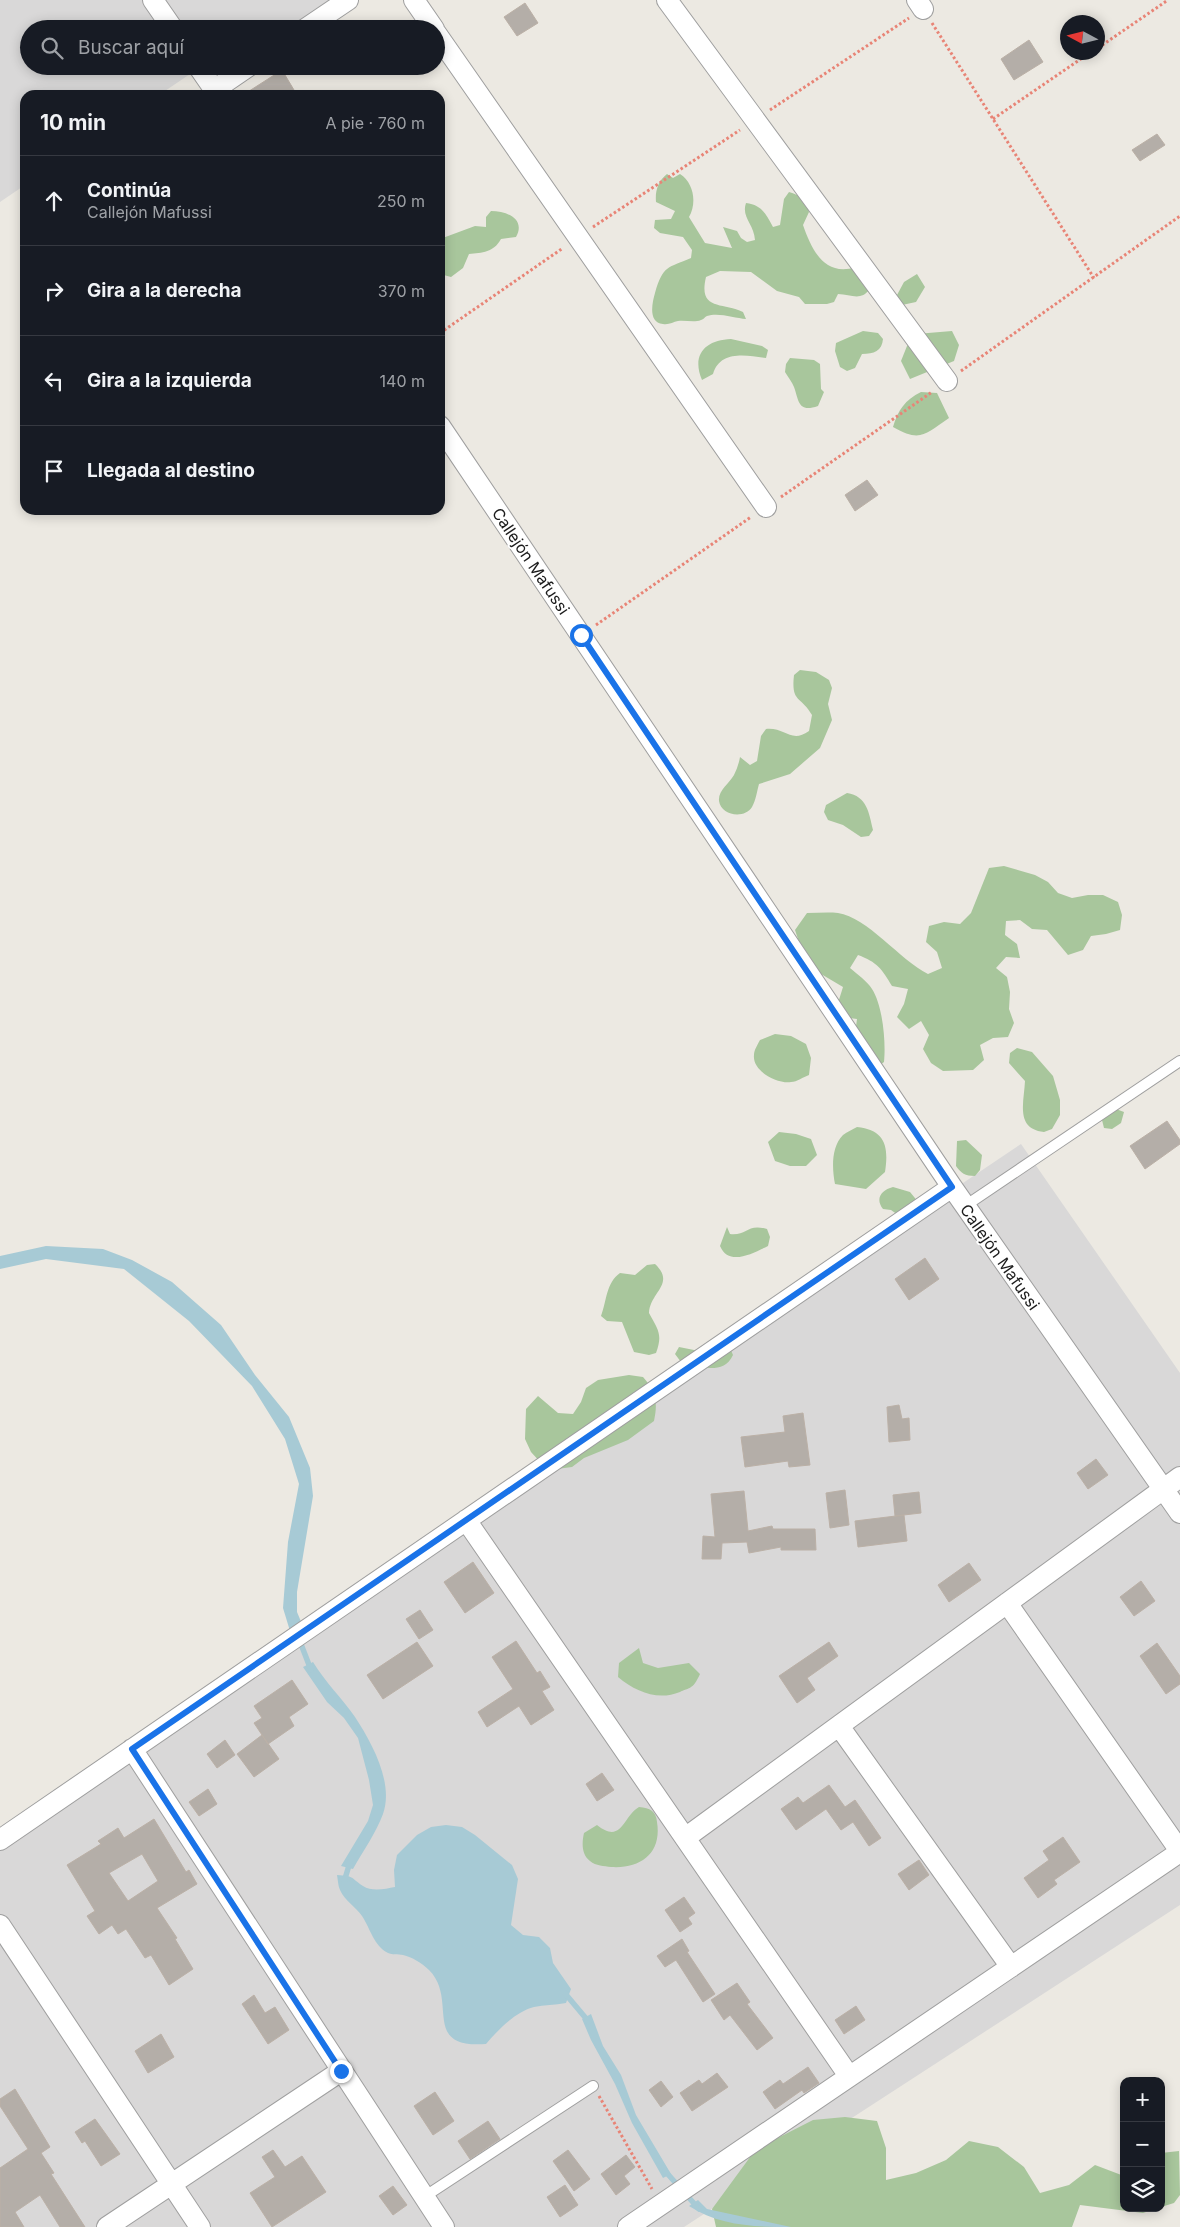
<!DOCTYPE html>
<html lang="es">
<head>
<meta charset="utf-8">
<style>
  :root { --surface:#171b24; --page:#242831; --text:#f1f3f6; --muted:#9ea1a6; --line:#363941 }
  body { margin:0; font-family:Inter,sans-serif; background:var(--page); color:var(--text) }
  .controls { position:absolute; right:15px; bottom:15px; display:grid; overflow:hidden; border-radius:10px; box-shadow:0 2px 12px #0003 }
  .controls button { width:45px; height:45px; display:grid; place-items:center; padding:0; border:0; border-bottom:1px solid var(--line); background:var(--surface); color:var(--text); font:25px sans-serif }
  .compass { position:absolute; left:1060px; top:15px; width:45px; height:45px; border-radius:50%; background:var(--surface); box-shadow:0 2px 12px #0003; rotate:277deg }
  .stop { position:absolute; width:15px; height:15px; margin:-11px; border:4px solid #1a73e8; border-radius:50%; background:#fff }
  .stop.end { background:#1a73e8; border-color:#fff; box-shadow:0 1px 5px #0008 }
  .list { margin:0; padding:0; list-style:none }
  h2 { display:flex; justify-content:space-between; align-items:center; height:65px; margin:0; padding:0 20px; font-size:21px }
  h2 small { font-size:16px; font-weight:400; color:var(--muted) }
  .list li { display:grid; grid-template-columns:32px 1fr auto; gap:15px; align-items:center; box-sizing:border-box; height:90px; padding:0 20px; border-top:1px solid var(--line) }
  .list b { display:block; font-size:19px; white-space:nowrap }
  .list p { margin:0; font-size:16px; white-space:nowrap; color:var(--muted) }
  .list em { font-size:16px; font-style:normal; color:var(--muted) }
  .icon { flex:none; width:28px; height:28px; fill:none; stroke:currentColor; stroke-width:2; stroke-linecap:round; stroke-linejoin:round }
  .map { position:relative; flex:none; width:1180px; height:2227px; overflow:hidden }
  .search { position:absolute; background:var(--surface); box-shadow:0 2px 12px #0003; left:20px; top:20px; width:425px; height:55px; display:flex; align-items:center; gap:12px; box-sizing:border-box; padding:0 18px; border-radius:28px; color:var(--muted); font-size:19px }
  .panel { position:absolute; background:var(--surface); box-shadow:0 2px 12px #0003; left:20px; top:90px; width:425px; height:425px; border-radius:15px }
  .map>svg:first-child { display:block }
</style>
</head>
<body>
<div class="map">
<svg width="1180" height="2227" viewBox="0 0 1180 2227">
  <rect width="100%" height="100%" fill="#ece9e2"/>
  <path fill="#d9d8d8" d="M0,0H349L306,29H29V66H250L214,90L199,68L159,95H25V185L0,202Z
    M1021,1144L1180,1373V1905L684,2227H0V1831Z"/>
  <path fill="#a8c69c" d="M667,174L673,178L680,174C694,183 697,203 689,217L705,243L732,248L723,227L737,231L741,238L747,242L755,240C754,224 741,217 746,203C762,205 766,214 773,227L780,225L784,199L789,192C800,195 806,200 809,212L803,225C812,251 825,277 856,267L870,289C860,302 851,294 838,294L834,302L827,304H805L799,297L777,291L751,272L720,271L706,277C698,311 722,302 743,312L746,319C735,318 718,312 707,316C704,317 705,319 701,320C694,323 686,320 678,321C673,322 669,325 663,324C648,323 652,303 655,293C663,265 668,268 691,258L692,250L683,237L660,233L654,228L655,220L671,219L675,211L656,202C655,191 658,181 667,174Z
    M491,211C507,211 526,219 516,237L501,239C494,252 482,253 469,254L463,268L451,277L440,274V239L475,226L486,227V217Z
    M917,274L925,287L916,302L902,305L897,295L904,282Z
    M863,331L878,333L883,339C882,351 874,354 862,354L855,368L847,371L840,367L835,351L836,343Z
    M952,331L959,345L954,361L910,379L901,361L907,346L916,334Z
    M731,339L762,346L768,350L766,358C746,355 720,350 713,374L702,380C691,354 706,340 731,339Z
    M790,358L814,360L820,364L821,389L824,392L818,406C798,413 799,401 794,387C792,382 788,377 785,372L786,364Z
    M921,392L937,393L949,418C925,434 921,443 893,427C898,410 905,400 921,392Z
    M800,670L816,672L829,680L832,688L828,704L832,720L820,748L790,774L759,784C757,791 756,800 752,807C745,819 721,816 719,801C718,790 729,784 734,775C737,769 739,763 740,757L750,765L757,761L761,736L766,729C785,727 791,744 809,731L812,715C800,695 791,703 794,675Z
    M847,793C867,796 869,813 873,830L869,836L861,837L843,825L828,820L824,812L826,805Z
    M1004,866L1035,875L1048,882L1058,893L1072,898L1088,895H1103L1118,902L1122,915L1120,930L1106,934L1091,936L1083,950L1068,955L1047,930L1032,929L1020,920L1006,921L1005,935L1017,944L1020,958L1006,957L996,968L1007,977L1010,992L1009,1009L1014,1023L1008,1037L993,1038L980,1045L984,1060L973,1070L943,1071L931,1063L923,1049L929,1035L921,1021L909,1029L897,1017L904,1004L908,989L892,986C882,969 877,962 858,955L850,968C857,974 867,981 872,989C883,1006 886,1043 884,1062L872,1071L853,1049L857,1019L842,1017L838,1003L843,987L816,971L805,960L795,930L807,913C817,913 828,912 838,913C867,917 900,960 928,974L942,968L937,952L926,942L929,926L944,922L960,924L971,913L989,868Z
    M775,1034L791,1036L806,1044L811,1058L809,1075C803,1077 797,1082 791,1082C777,1084 752,1071 754,1055C754,1050 758,1044 760,1040Z
    M1017,1048L1032,1052L1053,1076L1060,1100V1115L1052,1129L1044,1132C1015,1129 1024,1102 1025,1081L1009,1063L1010,1053Z
    M1116,1109L1124,1112L1121,1123L1112,1129L1104,1128L1102,1120L1106,1115Z
    M857,1127C885,1130 889,1146 885,1172L866,1189L835,1184C832,1169 831,1147 843,1135C847,1132 853,1129 857,1127Z
    M779,1132L796,1134L811,1139L817,1155L806,1166H790L775,1161L768,1142Z
    M966,1140L982,1155L980,1170L975,1176C965,1176 961,1173 956,1166L957,1141Z
    M893,1187L910,1192L919,1203L898,1215L891,1210L883,1209C875,1199 881,1190 893,1187Z
    M727,1227L730,1234C747,1236 747,1223 767,1229L770,1237L768,1246C753,1253 729,1267 720,1246Z
    M655,1264C676,1284 650,1292 649,1313C658,1330 663,1334 656,1353L649,1355L634,1352L622,1322L607,1321L601,1316C607,1300 606,1283 620,1273L635,1275L647,1265Z
    M679,1347L694,1350L730,1348L733,1355C724,1375 703,1366 684,1366L675,1354Z
    M629,1375L643,1377C656,1392 658,1402 654,1421L628,1440L584,1458L572,1467L557,1469L542,1464L531,1452L525,1439L526,1409L538,1396L558,1413L573,1414L581,1402L586,1388L598,1380Z
    M639,1648L643,1663L658,1668L689,1663L700,1674C698,1678 695,1685 691,1687C689,1689 683,1690 680,1692C658,1701 636,1692 618,1677L619,1663Z
    M639,1807C650,1808 656,1811 657,1822C662,1853 641,1869 611,1867C604,1866 596,1866 590,1861C581,1854 582,1842 584,1833L597,1825C622,1845 623,1816 639,1807Z
    M845,2117L877,2121L886,2148V2180L916,2173L946,2160L969,2141L998,2147L1024,2167L1040,2193L1069,2185L1095,2165L1124,2176V2208H1158L1143,2213L1080,2205L1072,2227H716L712,2209L756,2149L813,2120Z
    M1179,2151L1180,2195L1174,2203L1161,2207V2153Z"/>
  <path fill="#a7cad5" d="M46,1246L103,1249L132,1260L172,1282L221,1325L255,1375L289,1417L310,1468L313,1496L297,1592V1612L302,1624L290,1631L283,1608L288,1542L299,1484L285,1439L252,1386L189,1321L124,1269L46,1259L0,1269V1256Z
    M313,1662C325,1682 342,1698 355,1717C372,1743 394,1783 383,1814C376,1833 363,1851 353,1869L341,1866L368,1821L373,1805L369,1780L358,1738L344,1718L327,1702L303,1667Z
    M446,1825L462,1827L475,1835L512,1865L518,1879L511,1925L523,1935L539,1937L550,1948L553,1963L571,1989L566,2003C555,2005 544,2005 534,2007C515,2012 498,2030 486,2044C420,2049 459,2000 429,1970C422,1963 412,1957 403,1955C398,1954 392,1955 388,1953C374,1946 370,1928 362,1916C356,1907 345,1901 340,1890C338,1886 338,1880 337,1875C354,1876 350,1877 363,1886C372,1892 385,1889 395,1887L394,1870L397,1855L417,1835L431,1827Z
    M591,2014L603,2046L621,2075L636,2115L671,2174L663,2178L632,2123L615,2084L591,2040L582,2019Z
    M698,2200L707,2209L791,2227C756,2227 719,2226 689,2206Z"/>
  <g fill="none" stroke-linecap="round" stroke-linejoin="round">
    <path stroke="#a7cad5" stroke-width="5.5" d="M299,1639L311,1670
      M344,1882L350,1862
      M563,1991L589,2022
      M665,2171L699,2209"/>
  </g>
  <path fill="#b4aea8" stroke="#bbb0a6" fill-rule="evenodd" d="M525,3L538,23L517,36L504,17Z
    M1029,40L1043,62L1014,80L1001,59Z
    M282,70L297,95H243Z
    M1157,134L1165,145L1140,161L1132,150Z
    M867,480L878,495L855,511L845,495Z
    M1167,1121L1180,1140V1144L1145,1169L1130,1146Z
    M925,1258L939,1279L909,1300L895,1279Z
    M899,1405L902,1419L909,1418L910,1440L889,1442L887,1407Z
    M803,1413L810,1465L789,1467L788,1461L745,1467L741,1437L785,1432L783,1416Z
    M1096,1459L1108,1475L1088,1489L1077,1473Z
    M845,1490L849,1525L830,1528L826,1493Z
    M744,1491L748,1531L772,1526L773,1529H815L816,1550H781V1547L749,1553L747,1542L722,1543L721,1559H702L703,1536L715,1537L711,1494Z
    M919,1492L921,1513L895,1516L893,1495Z
    M904,1515L907,1541L858,1547L855,1521Z
    M473,1562L494,1593L465,1613L444,1582Z
    M969,1563L981,1580L949,1602L938,1585Z
    M1141,1581L1155,1601L1134,1616L1120,1597Z
    M420,1610L433,1630L419,1639L406,1619Z
    M516,1641L537,1673L540,1671L550,1687L542,1691L554,1710L531,1725L519,1706L487,1727L478,1712L513,1689L492,1657Z
    M417,1642L433,1666L383,1699L367,1675Z
    M829,1642L838,1656L807,1678L815,1690L797,1703L779,1676Z
    M1157,1643L1180,1676V1684L1166,1694L1140,1656Z
    M292,1680L308,1704L289,1717L294,1726L268,1744L254,1723L262,1718L254,1706Z
    M262,1735L279,1759L254,1777L237,1754Z
    M225,1740L235,1755L217,1768L207,1754Z
    M602,1773L614,1790L597,1801L586,1784Z
    M829,1785L845,1807L855,1800L881,1838L869,1846L853,1822L841,1830L826,1809L796,1830L781,1809L798,1797L803,1803Z
    M208,1789L217,1804L199,1816L189,1802Z
    M154,1819L186,1872L189,1870L197,1884L157,1908L177,1938L175,1939L193,1969L169,1985L151,1955L145,1958L126,1929L118,1934L112,1925L99,1934L87,1916L95,1911L67,1865L101,1844L98,1841L118,1828L124,1838ZM142,1854L158,1881L128,1901L109,1873Z
    M1063,1837L1080,1862L1054,1880L1057,1884L1038,1898L1024,1878L1049,1860L1043,1851Z
    M919,1860L929,1875L909,1890L898,1874Z
    M684,1897L695,1913L688,1918L692,1924L680,1932L665,1910Z
    M682,1939L689,1951L687,1952L715,1994L703,2002L676,1960L665,1967L657,1956Z
    M737,1983L750,2002L747,2004L773,2038L757,2050L730,2015L724,2020L711,2000Z
    M254,1995L265,2013L275,2007L289,2030L268,2044L242,2004Z
    M856,2006L865,2020L844,2034L835,2020Z
    M161,2034L174,2057L148,2073L135,2051Z
    M808,2067L819,2083L804,2093L802,2090L775,2109L763,2092L780,2080L783,2084Z
    M717,2073L728,2087L692,2111L680,2093L699,2080L702,2084Z
    M661,2081L673,2097L661,2107L649,2090Z
    M15,2089L50,2147L41,2153L54,2173L51,2174L85,2227H60L40,2195L15,2212L24,2227H0V2168L28,2149L0,2106V2099Z
    M435,2092L454,2121L433,2135L414,2106Z
    M95,2119L120,2154L101,2166L85,2141L82,2143L75,2132Z
    M488,2121L500,2139L470,2159L458,2141Z
    M273,2150L285,2167L302,2156L326,2192L272,2227L250,2193L275,2177L262,2157Z
    M568,2150L590,2179L574,2191L553,2161Z
    M626,2155L635,2167L624,2176L630,2184L616,2195L601,2174Z
    M565,2185L578,2205L560,2217L547,2197Z
    M393,2186L407,2205L393,2215L379,2196Z"/>
  <g fill="none" stroke-linecap="round" stroke-linejoin="round">
    <g stroke="#9f9f9f" stroke-width="12">
      <path id="lane" d="M965,1206L1180,1061
        M424,2197L593,2086"/>
    </g>
    <g stroke="#9f9f9f" stroke-width="22">
      <path id="street" d="M153,0L173,29
        M414,0L434,29
        M667,0L947,381
        M917,0L923,9
        M305,29L348,0
        M436,33L766,507
        M198,66L218,95
        M214,90L249,66
        M440,426L952,1187L1180,1513
        M466,1520L849,2076
        M1007,1603L1180,1851
        M839,1726L1011,1967
        M132,1749L444,2227
        M685,1838L1180,1477
        M0,1840L952,1187
        M0,1925L200,2227
        M107,2227L341,2071
        M628,2227L1180,1852"/>
    </g>
    <path stroke="#e88476" stroke-width="3" stroke-dasharray="2.5 2.5" stroke-linecap="butt" d="M932,23L1094,278
      M1098,48L1168,0
      M770,110L909,18
      M993,119L1091,52
      M593,227L740,130
      M440,333L563,248
      M961,371L1180,216
      M781,497L932,392
      M596,625L751,517
      M599,2096L652,2189"/>
    <use href="#lane" stroke="#fff" stroke-width="10"/>
    <use href="#street" stroke="#fff" stroke-width="20"/>
  </g>
  <g fill="none" stroke-linecap="round" stroke-linejoin="round">
    <path stroke="#1a73e8" stroke-width="6" d="M341,2071L132,1749L952,1187L581,635"/>
  </g>
  <g text-anchor="middle" dominant-baseline="central" stroke-width="4" stroke-linejoin="round" paint-order="stroke">
    <g font-size="16" fill="#1b1b1b" stroke="#fff">
      <text transform="translate(531 561) rotate(56)">Callejón Mafussi</text>
      <text transform="translate(1000 1257) rotate(55)">Callejón Mafussi</text>
    </g>
  </g>
</svg>
<div class="controls">
<button>+</button>
<button>−</button>
<button><svg class="icon" aria-label="layers" viewBox="0 0 24 24"><path d="M12 4l9 5-9 5-9-5zM3 14l9 5 9-5"/></svg></button>
</div>
<svg class="compass" viewBox="-18 -18 36 36"><path d="M0-13l5 13h-10z" fill="#e53935"/><path d="M0 13l5-13h-10z" fill="#9ea1a6"/></svg>
<div class="stop" style="left:581px;top:635px"></div>
<div class="stop end" style="left:341px;top:2071px"></div>
<div class="search"><svg class="icon" aria-label="search" viewBox="0 0 24 24"><circle cx="10" cy="10" r="6"/><path d="M15 15l6 6"/></svg>Buscar aquí</div>
<section class="panel">
<h2>10 min<small>A pie · 760 m</small></h2>
<ul class="list">
<li><svg class="icon" aria-label="ahead" viewBox="0 0 24 24"><path d="M12 20V5M6 11l6-6 6 6"/></svg><div><b>Continúa</b><p>Callejón Mafussi</p></div><em>250 m</em></li>
<li><svg class="icon" aria-label="right" viewBox="0 0 24 24"><path d="M7 20v-9h11M14 6l5 5-5 5"/></svg><div><b>Gira a la derecha</b></div><em>370 m</em></li>
<li><svg class="icon" aria-label="left" viewBox="0 0 24 24"><path d="M17 20v-9H6M10 6l-5 5 5 5"/></svg><div><b>Gira a la izquierda</b></div><em>140 m</em></li>
<li><svg class="icon" aria-label="arrive" viewBox="0 0 24 24"><path d="M6 21V4h12l-3 4 3 4H6"/></svg><div><b>Llegada al destino</b></div></li>
</ul>
</section>
</div>
</body>
</html>
